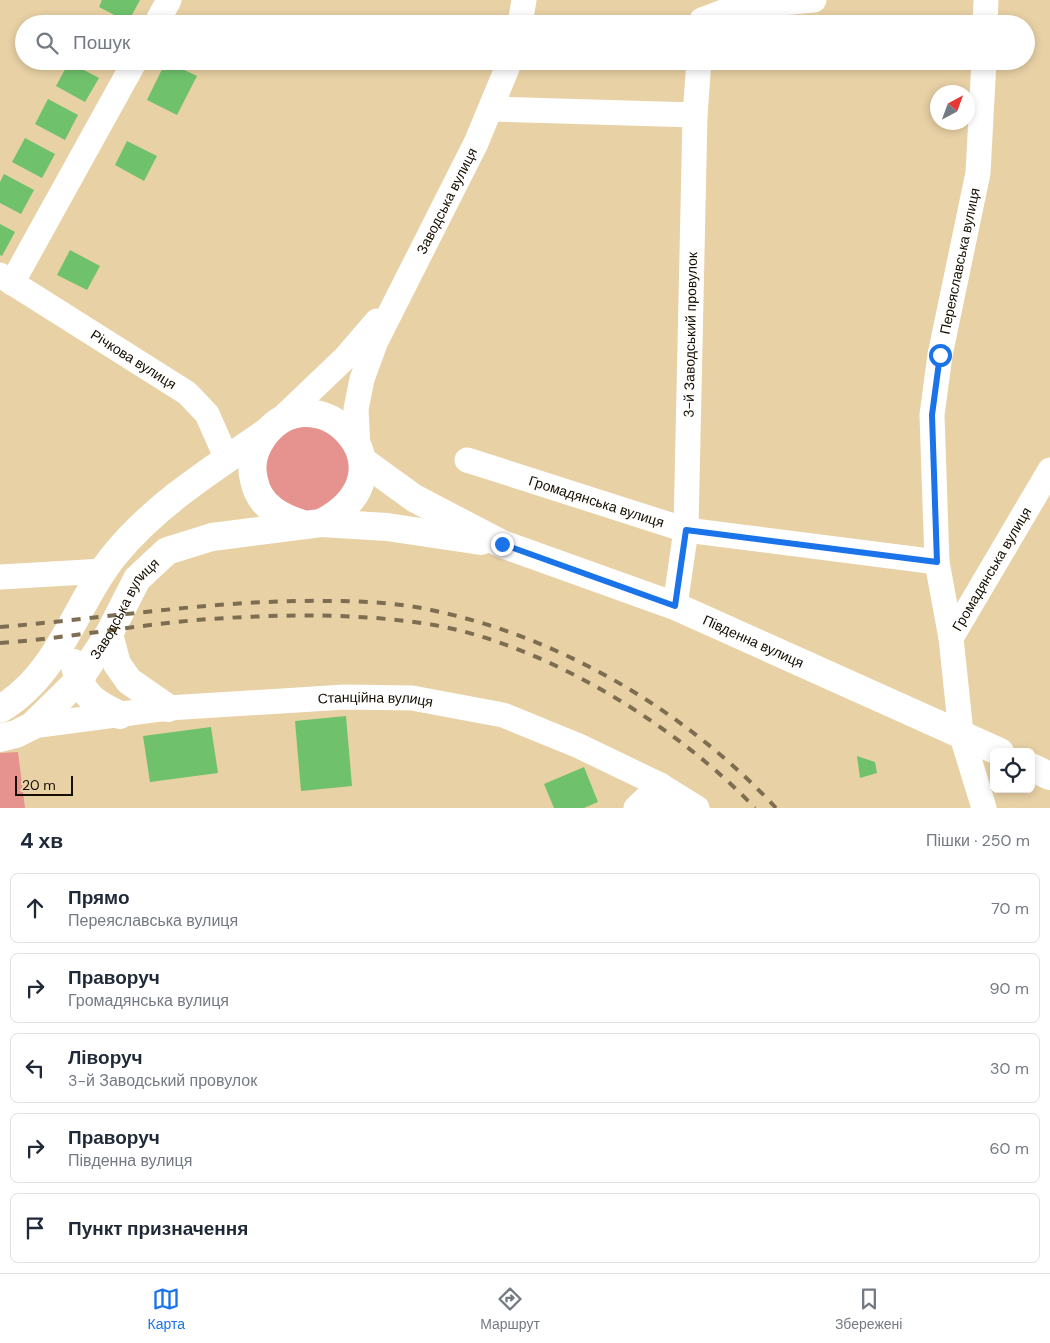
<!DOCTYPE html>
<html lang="uk">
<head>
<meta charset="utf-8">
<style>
  :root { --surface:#fff; --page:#f2f2f3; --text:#1f2937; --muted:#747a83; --line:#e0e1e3; --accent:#1a73e8 }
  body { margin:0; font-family:"DM Sans",sans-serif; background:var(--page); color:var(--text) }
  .controls { position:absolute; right:15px; bottom:15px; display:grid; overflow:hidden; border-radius:8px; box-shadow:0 2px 8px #0003 }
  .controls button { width:45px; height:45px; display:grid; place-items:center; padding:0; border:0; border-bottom:1px solid var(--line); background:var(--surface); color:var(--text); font:25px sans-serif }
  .compass { position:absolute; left:930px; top:85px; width:45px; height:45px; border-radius:50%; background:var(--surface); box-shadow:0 2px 8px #0003; rotate:41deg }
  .scale { position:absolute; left:15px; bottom:12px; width:58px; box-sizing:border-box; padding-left:5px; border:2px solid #160e01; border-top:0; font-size:14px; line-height:18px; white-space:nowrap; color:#160e01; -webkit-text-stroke:4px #e8d1a5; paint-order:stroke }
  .stop { position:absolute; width:15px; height:15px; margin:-11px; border:4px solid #1a73e8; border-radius:50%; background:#fff }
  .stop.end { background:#1a73e8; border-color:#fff; box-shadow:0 1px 5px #0008 }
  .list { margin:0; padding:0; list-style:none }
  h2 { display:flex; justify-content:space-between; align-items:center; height:65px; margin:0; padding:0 20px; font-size:21px }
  h2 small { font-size:16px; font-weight:400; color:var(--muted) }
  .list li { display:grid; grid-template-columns:32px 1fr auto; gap:15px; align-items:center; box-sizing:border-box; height:70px; margin:0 10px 10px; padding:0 10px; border:1px solid var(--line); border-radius:8px }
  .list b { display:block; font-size:19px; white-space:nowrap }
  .list p { margin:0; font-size:16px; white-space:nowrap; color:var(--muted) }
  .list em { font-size:16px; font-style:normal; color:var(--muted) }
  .icon { flex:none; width:28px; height:28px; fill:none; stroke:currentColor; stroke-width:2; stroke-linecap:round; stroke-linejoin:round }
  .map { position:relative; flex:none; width:1050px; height:808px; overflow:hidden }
  .search { position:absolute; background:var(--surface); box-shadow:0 2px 8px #0003; left:15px; right:15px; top:15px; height:55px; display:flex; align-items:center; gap:12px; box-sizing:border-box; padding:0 18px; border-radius:28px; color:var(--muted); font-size:19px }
  .sheet { height:465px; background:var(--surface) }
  nav { display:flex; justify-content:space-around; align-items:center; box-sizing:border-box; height:70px; border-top:1px solid var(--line); background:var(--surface); font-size:14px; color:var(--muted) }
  nav a { display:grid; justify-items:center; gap:2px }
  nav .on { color:var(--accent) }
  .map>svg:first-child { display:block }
</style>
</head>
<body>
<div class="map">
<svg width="1050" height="808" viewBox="0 0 1050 808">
  <rect width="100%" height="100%" fill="#e8d1a5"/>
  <path fill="#e6938f" d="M300,414L358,446L337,514L272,510L257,447Z
    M18,752L25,808H0V753Z"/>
  <path fill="#6fc26b" d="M102,0H140L128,22L99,7Z
    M89,61H109L105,70Z
    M166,61L197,76L177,115L147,100Z
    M69,62L99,78L85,102L56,86Z
    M48,99L78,115L65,140L35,124Z
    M25,138L55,154L42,178L12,162Z
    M127,141L157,156L144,181L115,165Z
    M4,174L34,190L21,214L0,203V182Z
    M0,224L15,232L2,256L0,255Z
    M70,250L100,266L87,290L57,275Z
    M346,716L352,786L301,791L295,721Z
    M211,727L218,773L150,782L143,736Z
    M857,756L875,762L877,773L860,778Z
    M584,767L598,802L584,808H554L544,784Z"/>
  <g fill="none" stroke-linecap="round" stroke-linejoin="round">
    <g stroke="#fff" stroke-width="25">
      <path d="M156,24L169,0"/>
      <path d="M520,24L524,0"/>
      <path d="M701,24L702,20L736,7L814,0"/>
      <path d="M985,24L986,0"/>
      <path d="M492,109L695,115"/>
      <path id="s1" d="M0,275L187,393L207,414L227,459"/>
      <path d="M12,283L135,61"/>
      <path d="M279,421L346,357L377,321"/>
      <path id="s2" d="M358,446L356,409L362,379L376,341L476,143L510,61"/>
      <path id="s3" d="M467,460L686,530L937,562"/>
      <path d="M0,577L103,571"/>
      <path id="s4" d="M675,606L686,530L695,115L699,61"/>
      <path id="s5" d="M951,638L937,562L932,415L940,355L978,173L984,61"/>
      <path id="s6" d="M32,726L168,708L345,697L412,698L503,715L579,746L660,785L697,808"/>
      <path d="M636,808L660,785L664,801"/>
      <path id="s7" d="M984,808L961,733L951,638L1050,470"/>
    </g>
    <g stroke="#fff" stroke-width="28">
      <path id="s8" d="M363,461L414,498L502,544L675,606L1000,752"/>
      <path d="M321,523L387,527L481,541"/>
      <path d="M109,634L117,664L129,681L168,708"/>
      <path d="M74,663C82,694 91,702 120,715"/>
      <path d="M0,709C61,673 75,602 117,552C158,503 213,469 265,433"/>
      <path id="s9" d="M0,738L16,734L32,726L78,681L109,634L137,579L167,551L212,537L321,523C422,470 314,366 263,437C254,450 250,465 254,480C259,507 282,518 306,525"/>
      <path d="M1031,767L1050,776"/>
    </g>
    <path stroke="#7d6e52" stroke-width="4" stroke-dasharray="9 9" stroke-linecap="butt" d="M0,627C110,618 220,599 331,601C364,601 399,603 431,610C561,637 686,711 776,808
      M0,643C70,638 140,624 210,619C285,614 361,613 434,625C547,645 677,726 755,808"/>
  </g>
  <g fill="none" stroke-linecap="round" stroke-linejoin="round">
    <path stroke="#1a73e8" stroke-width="6" d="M502,544L675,606L686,530L937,562L932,415L940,355"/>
  </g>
  <g text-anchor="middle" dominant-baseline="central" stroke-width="4" stroke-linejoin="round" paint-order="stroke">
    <g font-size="14" fill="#160e01" stroke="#e8d1a5">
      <text stroke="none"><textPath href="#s2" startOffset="265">Заводська вулиця</textPath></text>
      <text stroke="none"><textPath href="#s5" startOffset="381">Переяславська вулиця</textPath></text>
      <text stroke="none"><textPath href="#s4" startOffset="272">3-й Заводський провулок</textPath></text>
      <text stroke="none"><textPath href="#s1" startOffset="158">Річкова вулиця</textPath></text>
      <text stroke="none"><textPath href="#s3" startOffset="136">Громадянська вулиця</textPath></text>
      <text stroke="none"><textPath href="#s7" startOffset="254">Громадянська вулиця</textPath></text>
      <text stroke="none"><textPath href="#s9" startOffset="185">Заводська вулиця</textPath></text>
      <text stroke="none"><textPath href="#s8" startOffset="432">Південна вулиця</textPath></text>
      <text stroke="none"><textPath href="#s6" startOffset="345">Станційна вулиця</textPath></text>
    </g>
  </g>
</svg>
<div class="controls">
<button><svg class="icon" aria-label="locate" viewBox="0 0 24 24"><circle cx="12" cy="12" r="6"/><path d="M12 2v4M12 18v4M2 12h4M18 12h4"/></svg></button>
</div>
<svg class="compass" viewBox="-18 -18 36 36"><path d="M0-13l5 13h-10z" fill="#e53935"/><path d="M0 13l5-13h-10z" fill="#747a83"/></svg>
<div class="scale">20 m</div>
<div class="stop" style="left:940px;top:355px"></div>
<div class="stop end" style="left:502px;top:544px"></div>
<div class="search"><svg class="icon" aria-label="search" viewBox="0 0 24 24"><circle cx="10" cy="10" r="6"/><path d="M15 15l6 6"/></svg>Пошук</div>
</div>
<section class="sheet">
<h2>4 хв<small>Пішки · 250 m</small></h2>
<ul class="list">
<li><svg class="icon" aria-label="ahead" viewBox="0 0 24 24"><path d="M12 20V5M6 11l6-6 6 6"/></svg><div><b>Прямо</b><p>Переяславська вулиця</p></div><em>70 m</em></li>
<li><svg class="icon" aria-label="right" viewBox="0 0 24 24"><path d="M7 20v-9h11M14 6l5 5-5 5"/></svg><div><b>Праворуч</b><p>Громадянська вулиця</p></div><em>90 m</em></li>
<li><svg class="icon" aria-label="left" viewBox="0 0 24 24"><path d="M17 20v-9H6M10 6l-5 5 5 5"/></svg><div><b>Ліворуч</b><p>3-й Заводський провулок</p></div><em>30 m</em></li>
<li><svg class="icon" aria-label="right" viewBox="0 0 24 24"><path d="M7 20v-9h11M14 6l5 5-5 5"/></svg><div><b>Праворуч</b><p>Південна вулиця</p></div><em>60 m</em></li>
<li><svg class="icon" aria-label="arrive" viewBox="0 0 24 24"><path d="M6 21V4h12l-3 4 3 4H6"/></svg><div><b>Пункт призначення</b></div></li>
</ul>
</section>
<nav>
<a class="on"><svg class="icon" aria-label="map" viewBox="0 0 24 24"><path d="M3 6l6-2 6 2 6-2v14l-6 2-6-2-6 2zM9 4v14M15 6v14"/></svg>Карта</a>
<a><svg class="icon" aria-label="directions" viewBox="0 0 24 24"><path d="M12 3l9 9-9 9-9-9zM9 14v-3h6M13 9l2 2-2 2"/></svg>Маршрут</a>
<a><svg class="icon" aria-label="saved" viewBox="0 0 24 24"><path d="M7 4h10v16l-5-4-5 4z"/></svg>Збережені</a>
</nav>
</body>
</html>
